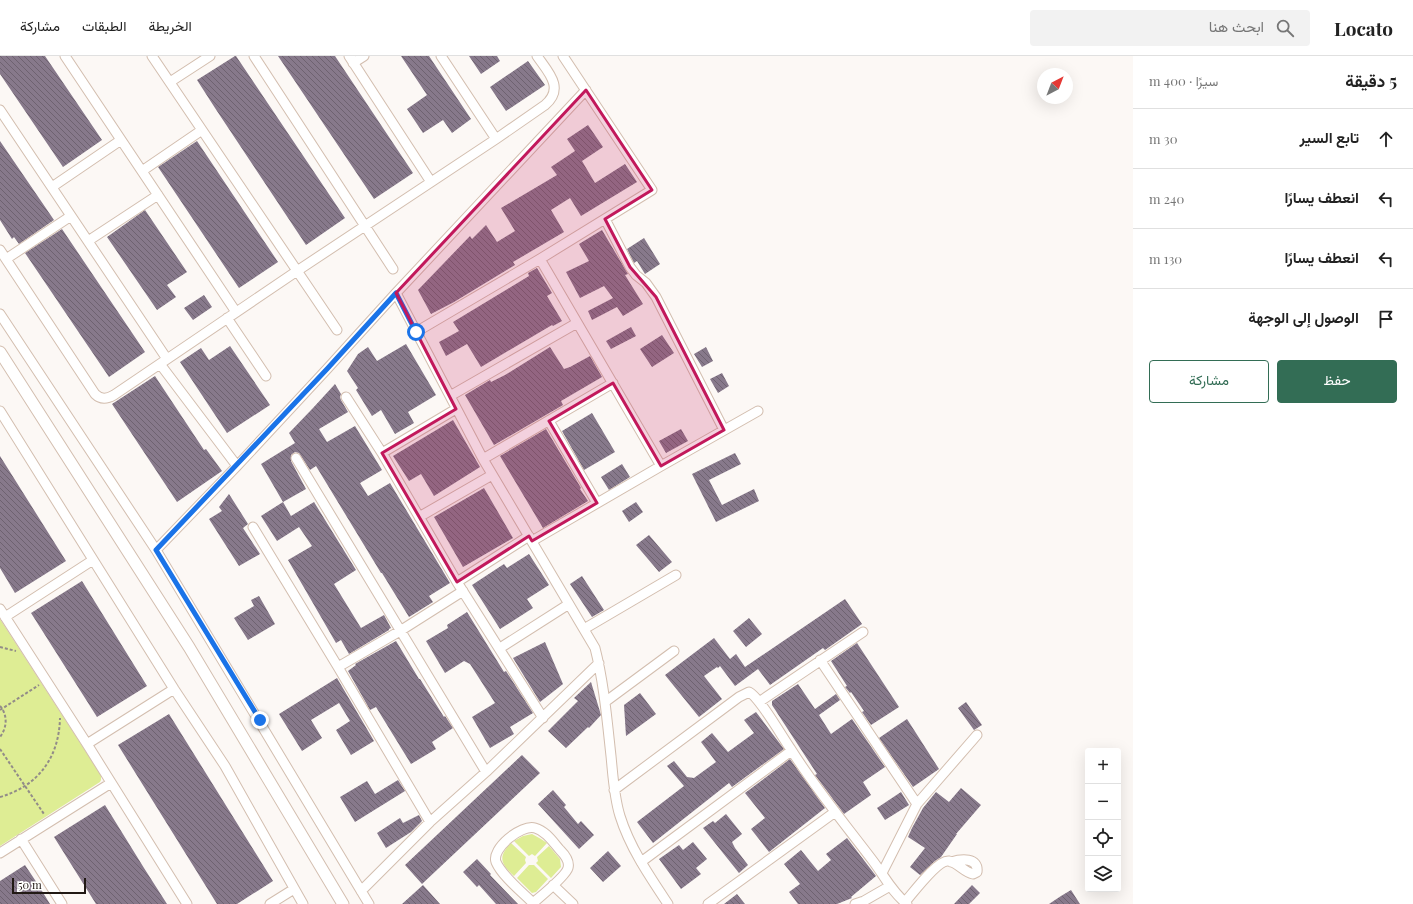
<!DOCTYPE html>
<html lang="ar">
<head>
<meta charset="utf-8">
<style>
  :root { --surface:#fff; --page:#f2f2f2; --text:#222; --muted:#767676; --line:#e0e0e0; --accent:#336d55 }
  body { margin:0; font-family:"Playfair Display",Vazirmatn,serif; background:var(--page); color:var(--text); direction:rtl }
  .controls { position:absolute; right:12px; bottom:12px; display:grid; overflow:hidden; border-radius:4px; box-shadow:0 4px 16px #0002 }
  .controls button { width:36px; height:36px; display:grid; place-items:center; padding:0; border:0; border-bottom:1px solid var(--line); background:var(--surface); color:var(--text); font:20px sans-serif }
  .compass { position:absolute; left:1037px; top:12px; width:36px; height:36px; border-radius:50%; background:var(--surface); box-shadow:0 4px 16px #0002; rotate:42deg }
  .scale { position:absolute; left:12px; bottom:10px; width:74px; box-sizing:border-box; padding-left:4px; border:2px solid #211914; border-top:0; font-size:11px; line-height:14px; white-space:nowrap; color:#211914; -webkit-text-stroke:3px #fff; paint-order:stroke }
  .stop { position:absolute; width:12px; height:12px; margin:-9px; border:3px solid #1a73e8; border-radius:50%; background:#fff }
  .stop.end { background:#1a73e8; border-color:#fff; box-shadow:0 1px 4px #0008 }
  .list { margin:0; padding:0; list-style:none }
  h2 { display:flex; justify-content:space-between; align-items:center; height:52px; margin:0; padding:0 16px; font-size:17px }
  h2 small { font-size:13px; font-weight:400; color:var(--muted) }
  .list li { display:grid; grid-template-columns:26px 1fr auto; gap:12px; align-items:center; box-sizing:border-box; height:60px; padding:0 16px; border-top:1px solid var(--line) }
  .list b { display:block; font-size:15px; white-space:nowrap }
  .list em { font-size:13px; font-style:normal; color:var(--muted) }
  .actions { display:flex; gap:8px; padding:12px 16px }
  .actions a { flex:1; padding:9px 0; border:1px solid var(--accent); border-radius:4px; text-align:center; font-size:14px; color:var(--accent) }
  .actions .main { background:var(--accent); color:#fff }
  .icon { flex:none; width:22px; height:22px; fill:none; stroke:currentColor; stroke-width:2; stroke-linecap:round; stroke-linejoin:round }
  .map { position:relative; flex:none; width:1133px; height:848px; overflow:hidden; direction:ltr }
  header { display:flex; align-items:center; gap:24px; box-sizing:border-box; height:56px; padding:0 20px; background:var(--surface); border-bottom:1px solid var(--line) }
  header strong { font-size:19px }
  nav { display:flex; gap:22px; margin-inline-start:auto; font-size:14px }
  .search { width:280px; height:36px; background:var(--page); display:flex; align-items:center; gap:10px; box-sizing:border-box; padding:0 14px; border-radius:4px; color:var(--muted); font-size:15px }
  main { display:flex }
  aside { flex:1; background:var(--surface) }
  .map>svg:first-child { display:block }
</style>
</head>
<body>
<header>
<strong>Locato</strong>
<div class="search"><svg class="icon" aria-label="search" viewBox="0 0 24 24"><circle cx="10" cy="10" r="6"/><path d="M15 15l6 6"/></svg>ابحث هنا</div>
<nav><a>الخريطة</a><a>الطبقات</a><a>مشاركة</a></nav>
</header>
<main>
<aside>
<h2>5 دقيقة<small>سيرًا · 400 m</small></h2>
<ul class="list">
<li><svg class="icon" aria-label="ahead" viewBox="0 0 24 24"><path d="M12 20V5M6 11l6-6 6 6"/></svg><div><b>تابع السير</b></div><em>30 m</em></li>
<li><svg class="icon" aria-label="left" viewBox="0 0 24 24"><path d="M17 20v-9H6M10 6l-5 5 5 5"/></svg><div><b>انعطف يسارًا</b></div><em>240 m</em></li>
<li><svg class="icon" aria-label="left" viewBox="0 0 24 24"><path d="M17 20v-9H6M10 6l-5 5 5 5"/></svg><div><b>انعطف يسارًا</b></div><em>130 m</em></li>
<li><svg class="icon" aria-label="arrive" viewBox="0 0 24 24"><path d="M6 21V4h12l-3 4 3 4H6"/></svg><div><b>الوصول إلى الوجهة</b></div></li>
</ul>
<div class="actions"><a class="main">حفظ</a><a>مشاركة</a></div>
</aside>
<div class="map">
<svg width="1133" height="848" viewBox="0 0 1133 848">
  <defs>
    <pattern id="building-back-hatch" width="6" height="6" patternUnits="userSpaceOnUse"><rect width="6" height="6" fill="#87798b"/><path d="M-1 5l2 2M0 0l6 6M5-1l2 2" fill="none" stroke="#6e6270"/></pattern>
  </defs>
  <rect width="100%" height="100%" fill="#fcf8f5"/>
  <path fill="#deed94" d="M0,563L101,719V724L100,726L0,790Z
    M532,778L541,783L547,787L535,800L532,798L529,800L514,785L523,780Z
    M511,787L526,801L525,804L526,807L514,820C500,807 498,801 511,787Z
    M549,790L560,803L561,811L551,822L536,807L538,805L537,801Z
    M529,809H534L548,823L536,836L532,837L517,822Z"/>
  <path fill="url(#building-back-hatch)" d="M0,0H45L102,84L63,111L0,18Z
    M235,0H236L345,162L306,189L215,52L197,24Z
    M278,0H335L413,117L374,143Z
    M401,0H429L471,63L452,77L443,64L423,77L407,53L427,39Z
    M469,0H497L500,5L481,18Z
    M528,5L545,29L506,55L490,31Z
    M588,69L603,91L582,105L595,127L625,108L637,126L581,160L570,142L551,154L564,176L513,206L515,209L454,246L431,258L418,234L470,180L472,183L486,169L497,186L515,175L501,152L557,119L551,111L575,95L567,83Z
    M0,85L54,164L19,188L14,181L12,183L0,164Z
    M197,85L278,206L239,232L158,111Z
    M145,154L187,216L167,229L176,241L157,254L107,181Z
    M62,173L145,296L109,321L25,197Z
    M602,174L628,218L625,219L643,248L623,260L617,251L592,264L588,255L613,242L604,230L580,242L566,216L589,205L579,188Z
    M644,182L660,208L645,218L637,205L634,207L627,193Z
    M537,212L552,237L547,240L562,265L553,270L552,269L481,311L467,288L446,300L439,286L459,275L453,266L529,220L528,217Z
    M204,239L212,251L193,264L184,252Z
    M631,271L636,280L611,293L606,285Z
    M662,279L674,297L652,311L640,293Z
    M406,288L436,339L408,356L414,367L395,378L381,354L372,360L356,334L358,332L347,315L358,298L368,291L377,305Z
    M230,290L270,349L227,377L180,306L201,292L209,304Z
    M550,291L564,313L570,311L590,300L602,321L561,345L563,349L494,389L465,339L490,324L491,326L505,319Z
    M706,291L713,305L702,311L694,298Z
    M722,317L729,330L718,337L710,323Z
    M155,320L204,394L206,393L222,415L177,446L112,348Z
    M335,328L341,338L340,341L341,344L348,356L319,373L327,386L355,370L382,414L360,427L368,440L390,427L450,527L429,540L433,546L409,561L382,517H381L316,410L310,414L299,397L295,396L291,399V405L306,433L283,446L261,408L295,387L289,377L313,352Z
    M592,357L615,396L584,414L562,375Z
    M453,364L480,411L434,440L421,418L409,425L393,400Z
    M546,373L581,432L580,433L588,445L543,472L500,400Z
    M681,373L688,385L666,397L659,385Z
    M735,397L741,408L709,424L722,449L754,433L759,445L716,466L692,418Z
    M0,400L66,505L15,537L0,512Z
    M622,408L630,421L609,434L601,421Z
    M484,432L513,482L463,511L434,461Z
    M229,438L248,468L243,472L260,498L239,510L209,463L222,455L219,451Z
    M283,446L291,460L314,446L356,514L334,528L361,572L384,559L391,572L389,573V574L349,598L341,584L336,587L288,504L312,490L299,471L277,485L261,460Z
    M636,446L643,456L629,466L622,455Z
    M649,479L672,506L659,516L636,489Z
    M529,498L549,529L527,543L533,552L500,573L472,529L504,508L507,512Z
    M582,520L604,554L592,561L570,528Z
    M82,525L147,630L97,661L31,557Z
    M259,540L275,568L248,584L234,562L254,550L251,544Z
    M845,543L862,568L825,594L823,592L770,629L758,613L735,630L720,610L718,612L717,611L704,620L722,643L699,661L665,619L714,582L730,603L736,598L745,611Z
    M467,556L496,603L504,616L506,615L533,657L510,671L514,678L490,692L472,661L495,647L470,608L464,605L445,617L426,585L448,572L447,569Z
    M749,562L762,578L746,591L733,575Z
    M396,585L419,623H420L444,661L445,660L453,672L432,686L436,693L411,708L376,651L370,654L348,615L356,609L355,608Z
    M545,586L563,628L540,646L513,602Z
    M857,587L899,651L871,669L862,656L864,655L851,636L850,637L845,631L847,630L831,605Z
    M337,622L374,685L351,699L336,674L350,665L339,647L311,664L322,682L302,695L279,658Z
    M591,626L601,659L589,672L588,671L566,692L548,675L578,645L574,642Z
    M798,628L815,653L836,638L840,644L819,659L831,678L852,663L885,711L863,726L871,739L844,758L815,719L817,718L772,649V645Z
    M640,637L656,658L626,680L624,649Z
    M966,646L982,669L974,674L958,652Z
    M756,656L784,693L732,731L729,727L653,787L637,766L684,730L667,710L674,705L687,721L694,722L716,706L701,686L712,677L728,696L754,677L744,664Z
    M169,658L273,825L237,848H217L118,689Z
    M907,663L939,713L913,731L879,682Z
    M522,699L540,717L422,828L405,809Z
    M790,703L825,752L769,796L751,773L765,762L745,737Z
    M398,724L405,735L355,766L340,741L367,725L375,738Z
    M961,732L981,749L956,778H957L941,801L935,805L920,819L910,811L925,792L908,781L912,772L923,752L936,736L949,746Z
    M553,734L566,749L564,751L578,768L581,765L594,779L579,793L538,748Z
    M901,736L909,749L885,764L877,752Z
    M105,749L144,812L167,848H96L54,781Z
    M726,758L742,778L732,786L735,792L748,809L739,817L703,772L713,765L715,767Z
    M419,759L422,765L411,776L386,792L377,777L400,762L403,767Z
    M847,782L876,820L851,841L852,842L837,848H798L789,836L800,828L784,808L801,794L818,815L831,804L826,798Z
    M693,786L707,803L696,812L701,818L681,833L659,803L679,789L683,794Z
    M608,795L621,810L603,826L590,812Z
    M477,803L491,818L490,819L518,848H496L479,829L477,831L463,816Z
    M25,809L39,830L50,848H0V825Z
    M423,829L440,848H402Z
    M972,829L980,837L969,848H954Z
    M1071,834L1080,848H1049L1061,840Z
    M737,838L745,848H724Z"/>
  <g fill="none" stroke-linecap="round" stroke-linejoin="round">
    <g stroke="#d3beaf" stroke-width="11">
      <path id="minor" d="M65,0L236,256
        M152,0L337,274
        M254,0L393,213
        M349,0L431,126
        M441,0L496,83
        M353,7L364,0
        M170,26L210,0
        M0,54L167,303
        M142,115L202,74
        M52,131L121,84
        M605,163L630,211L636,219L646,227L656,241L724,374
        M88,185L158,139
        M0,194L95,338C101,344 107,343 114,339L297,215L496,83L545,49C565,32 548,16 537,0
        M6,203L71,160
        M540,203L661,410
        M396,237L483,403L595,592C604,627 607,664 611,700C613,720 614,741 620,760C630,792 650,821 668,848
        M0,258L156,494L369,848
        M227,262L266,320
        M416,276L540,203L652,134L563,0
        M160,308L237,410
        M450,340L577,267
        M346,341L382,397L457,526L543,662
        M0,355L174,633L225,710L303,848
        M549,365L597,447
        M382,397L456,353
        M296,402L486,716
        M483,403L613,327
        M419,461L492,419
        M253,471L338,611L430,766
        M532,485L661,410L758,355
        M156,494L237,410L327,313L396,237L586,34
        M457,526L529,480
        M0,553L87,688L187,848
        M5,561L93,504
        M584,573L676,519
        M500,592L569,548
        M820,604L917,748
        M338,611L400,575L463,535
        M605,646L674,595
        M759,646L863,576
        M87,688L174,633
        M614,734L739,641L749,636C760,642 781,679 790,692C815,732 845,768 873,805C885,821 892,836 907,848
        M21,783L62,848
        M0,797L111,727
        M641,806L791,695
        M882,817L917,748L977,679
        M553,829L573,848
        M361,835L430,766L486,716L599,607
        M905,846C913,837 938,803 949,805C958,807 964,816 973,818L977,816C979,801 961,803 951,806
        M270,848L294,833
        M532,848L533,847C540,841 566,820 568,812C570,805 565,799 560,794C553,786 546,775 535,772C521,768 491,793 496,806C502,820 522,836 533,847
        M708,848L835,756
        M855,848L864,845L890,830"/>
    </g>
    <g stroke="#d3beaf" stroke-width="13">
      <path id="tertiary" d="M0,296L189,591L343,848"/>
    </g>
    <path stroke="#928c88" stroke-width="2" stroke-dasharray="3 2" stroke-linecap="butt" d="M0,591L16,595
      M0,650C8,659 7,672 0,681
      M0,654L39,629
      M0,693L44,758
      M0,741C38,730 59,702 60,662"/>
    <use href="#minor" stroke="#fff" stroke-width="9"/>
    <use href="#tertiary" stroke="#fff" stroke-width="11"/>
  </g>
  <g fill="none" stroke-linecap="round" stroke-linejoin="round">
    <path stroke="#1a73e8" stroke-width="5" d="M260,664L156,494L327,313L396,237L416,276"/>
  </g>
  <path fill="#c2185b" fill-opacity="0.2" stroke="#c2185b" stroke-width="3" stroke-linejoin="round" d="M586,34L652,134L605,163L630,211L656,241L724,374L661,410L613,327L549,365L597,447L532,485L529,480L457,526L382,397L456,353L396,237Z"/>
</svg>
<div class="controls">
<button>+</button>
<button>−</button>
<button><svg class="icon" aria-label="locate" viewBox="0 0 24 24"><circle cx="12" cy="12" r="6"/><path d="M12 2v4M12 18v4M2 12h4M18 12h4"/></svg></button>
<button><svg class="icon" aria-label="layers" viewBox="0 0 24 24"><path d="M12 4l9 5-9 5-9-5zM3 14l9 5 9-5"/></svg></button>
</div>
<svg class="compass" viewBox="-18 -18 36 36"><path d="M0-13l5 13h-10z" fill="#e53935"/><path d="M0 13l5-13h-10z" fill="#767676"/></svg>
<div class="scale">50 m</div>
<div class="stop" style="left:416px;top:276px"></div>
<div class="stop end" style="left:260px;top:664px"></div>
</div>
</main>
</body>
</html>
